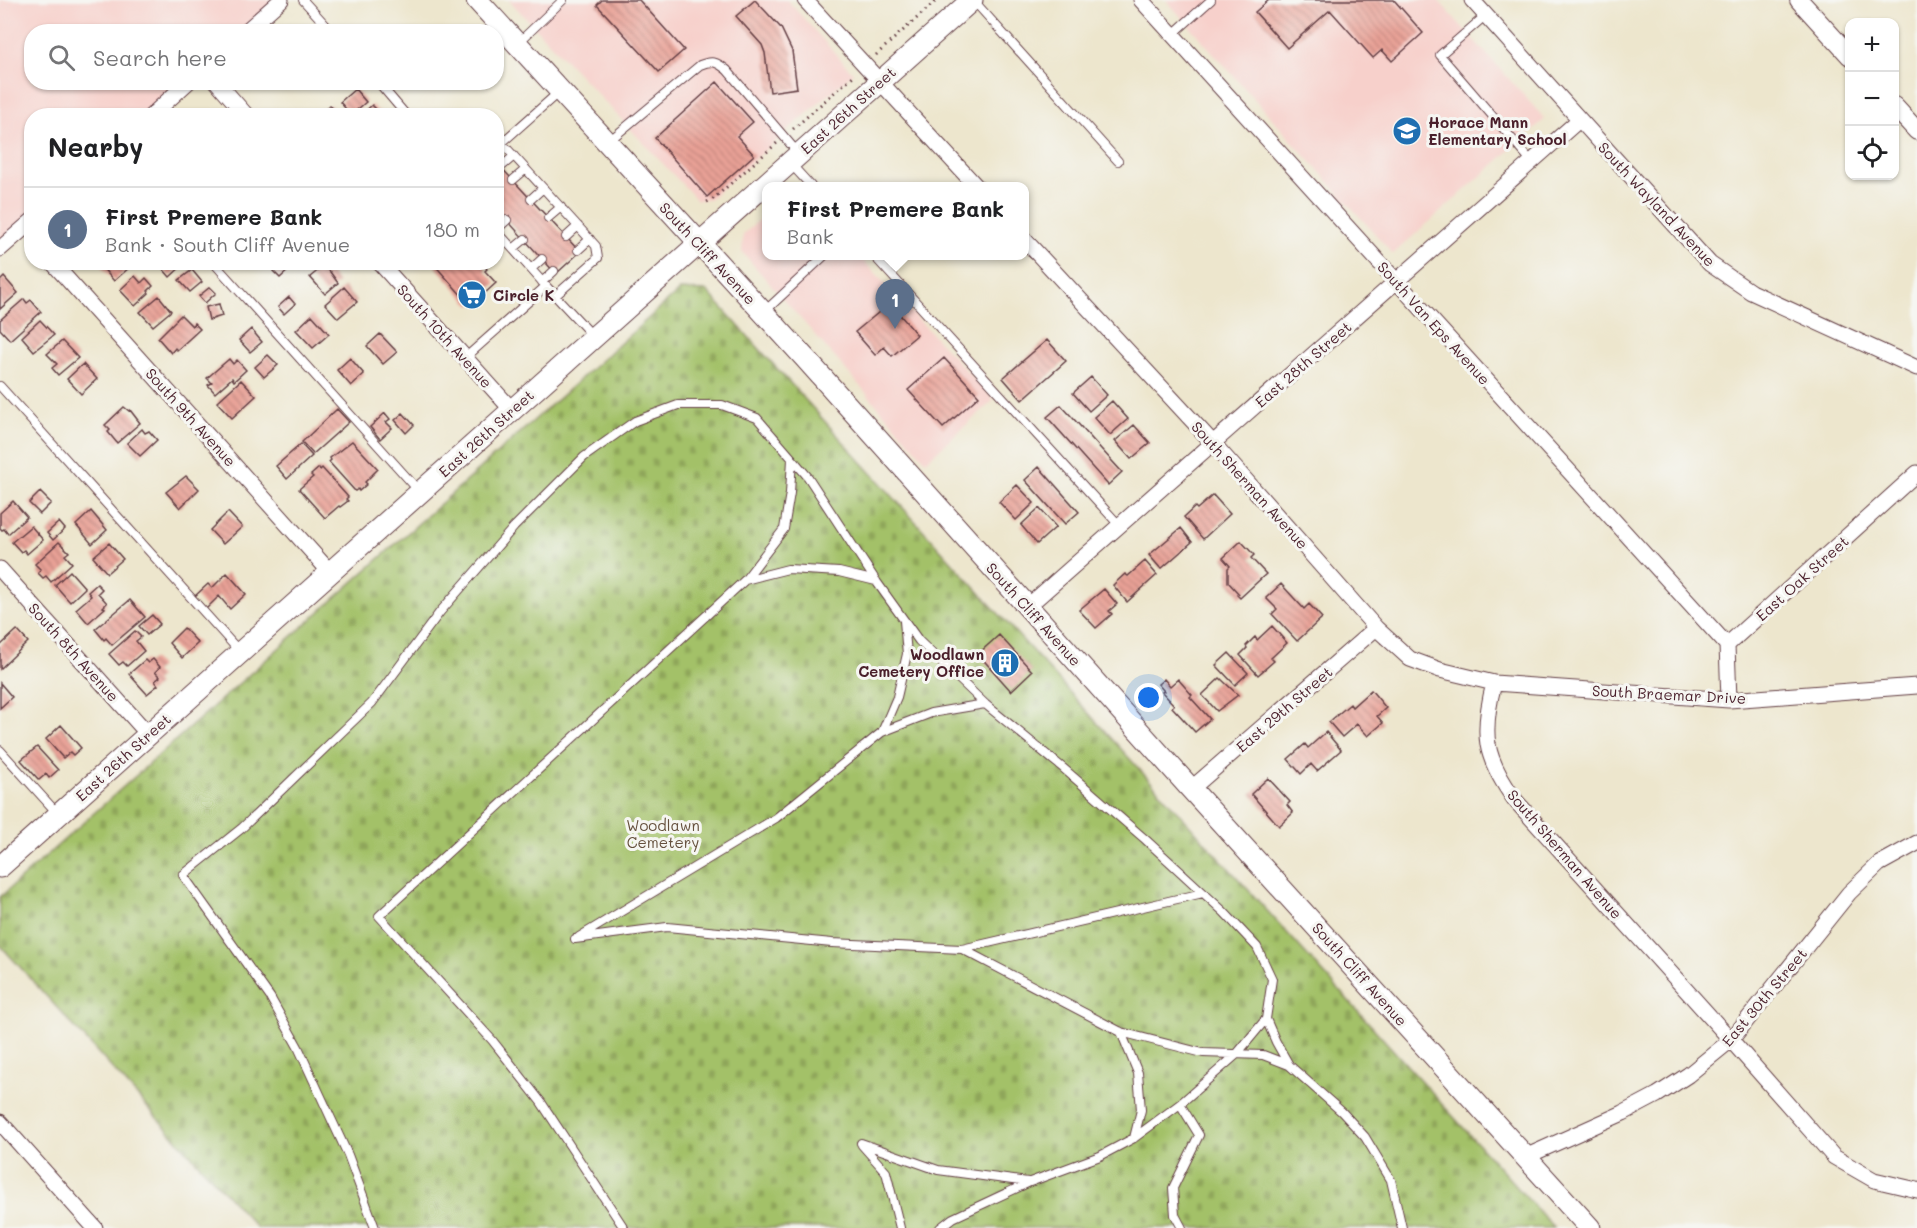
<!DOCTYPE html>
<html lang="en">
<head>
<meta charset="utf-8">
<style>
  :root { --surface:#fff; --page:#f2f2f2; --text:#202124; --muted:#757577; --line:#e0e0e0; --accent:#db2777 }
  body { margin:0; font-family:Mali,sans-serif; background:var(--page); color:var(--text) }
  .controls { position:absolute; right:18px; top:18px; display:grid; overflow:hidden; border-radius:12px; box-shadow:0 2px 4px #0004 }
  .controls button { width:54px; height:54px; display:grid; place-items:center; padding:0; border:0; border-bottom:2px solid var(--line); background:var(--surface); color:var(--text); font:30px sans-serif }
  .you { position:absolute; left:1149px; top:698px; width:21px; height:21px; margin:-15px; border:4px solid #fff; border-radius:50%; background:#1a73e8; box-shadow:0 0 0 9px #1a73e833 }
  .badge { display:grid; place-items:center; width:39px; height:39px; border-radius:50%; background:var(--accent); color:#fff; font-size:20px; font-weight:700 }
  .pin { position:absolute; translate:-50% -50px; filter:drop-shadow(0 2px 3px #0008) }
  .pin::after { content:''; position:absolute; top:32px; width:21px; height:18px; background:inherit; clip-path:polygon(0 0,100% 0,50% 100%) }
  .popup { position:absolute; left:762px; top:182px; width:267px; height:78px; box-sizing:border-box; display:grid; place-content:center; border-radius:12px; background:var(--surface); filter:drop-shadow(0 2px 4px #0005); font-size:20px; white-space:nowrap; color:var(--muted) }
  .popup b { font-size:22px; color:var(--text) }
  .popup::after { content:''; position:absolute; left:50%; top:100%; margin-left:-12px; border:12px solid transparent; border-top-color:var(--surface) }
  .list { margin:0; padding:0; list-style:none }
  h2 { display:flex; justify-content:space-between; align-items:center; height:78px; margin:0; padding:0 24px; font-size:26px }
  h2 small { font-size:20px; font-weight:400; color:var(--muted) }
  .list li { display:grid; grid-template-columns:39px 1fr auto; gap:18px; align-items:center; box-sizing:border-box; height:84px; padding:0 24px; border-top:2px solid var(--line) }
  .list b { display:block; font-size:22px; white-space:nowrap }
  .list p { margin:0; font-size:20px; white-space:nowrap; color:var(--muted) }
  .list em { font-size:20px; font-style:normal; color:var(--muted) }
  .icon { flex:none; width:33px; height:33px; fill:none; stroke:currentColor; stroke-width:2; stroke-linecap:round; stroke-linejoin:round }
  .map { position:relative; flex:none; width:1917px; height:1228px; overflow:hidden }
  .search { position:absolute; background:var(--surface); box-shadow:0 2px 4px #0004; left:24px; top:24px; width:480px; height:66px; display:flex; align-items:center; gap:15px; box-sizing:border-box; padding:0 21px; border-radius:24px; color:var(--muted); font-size:22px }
  .panel { position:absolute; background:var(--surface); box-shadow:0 2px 4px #0004; left:24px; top:108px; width:480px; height:162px; border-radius:24px }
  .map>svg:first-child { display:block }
</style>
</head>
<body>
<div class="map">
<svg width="1917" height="1228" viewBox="0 0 1917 1228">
  <defs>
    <pattern id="cemetery-stones" width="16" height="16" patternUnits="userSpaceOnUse" patternTransform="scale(1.5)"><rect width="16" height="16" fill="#a3c168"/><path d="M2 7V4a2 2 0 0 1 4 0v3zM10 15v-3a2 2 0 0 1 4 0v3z" fill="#8ea55a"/></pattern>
    <pattern id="building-back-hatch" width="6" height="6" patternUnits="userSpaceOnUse" patternTransform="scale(1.5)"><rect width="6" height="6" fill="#e9a196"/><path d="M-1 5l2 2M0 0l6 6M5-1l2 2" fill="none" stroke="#bf837b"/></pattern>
  </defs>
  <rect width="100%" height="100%" fill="#f6f6f2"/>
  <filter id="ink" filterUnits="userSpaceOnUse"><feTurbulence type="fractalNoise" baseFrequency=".0167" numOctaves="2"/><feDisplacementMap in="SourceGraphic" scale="12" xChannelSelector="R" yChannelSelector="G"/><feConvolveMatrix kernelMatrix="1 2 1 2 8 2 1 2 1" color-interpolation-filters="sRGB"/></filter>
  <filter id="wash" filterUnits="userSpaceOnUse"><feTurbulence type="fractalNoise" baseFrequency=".008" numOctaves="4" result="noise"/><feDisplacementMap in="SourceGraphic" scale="24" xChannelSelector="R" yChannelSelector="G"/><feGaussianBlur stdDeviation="1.35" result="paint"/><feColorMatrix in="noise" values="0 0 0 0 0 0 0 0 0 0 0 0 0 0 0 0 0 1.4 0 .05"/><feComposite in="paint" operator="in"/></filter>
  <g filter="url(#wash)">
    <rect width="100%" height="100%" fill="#ede6cd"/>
    <path fill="#f7d0cb" d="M0,0H281L245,31L32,32V82L188,83L151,115L32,116L31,221L0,249Z
      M509,0H787L853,73L710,199L697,200Z
      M1166,0H1438L1545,119L1393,254Z
      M766,213V256H859L994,400L926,461L742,252L743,235Z"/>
    <path fill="url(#cemetery-stones)" stroke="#76704a" stroke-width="1.5" d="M680,290L707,291L1554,1228H257L0,945V897Z"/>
    <g id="blocks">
      <path fill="url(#building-back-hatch)" d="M602,0H639L684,50L659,72L597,5Z
        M755,0L781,28L792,51L797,88L770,92L765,53L762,45L736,16Z
        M1269,0H1394L1423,33L1392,61L1382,50L1373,58L1330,10L1287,48L1255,12Z
        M717,82L753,122L737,136L754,155L707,197L655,138Z
        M355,89L366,102L351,115L340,102Z
        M330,105L339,116H318Z
        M372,105L379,112L375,116H360Z
        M496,162L580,252L556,274L496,208Z
        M105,262H126L130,267L114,281L101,266Z
        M157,262H186L170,277Z
        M283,262H286L291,268L280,278L273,271Z
        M432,262H481L487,269L485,271L496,283L471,306Z
        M325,265L338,283L325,294L310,277Z
        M192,270L202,282L190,292L179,280Z
        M135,276L141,283L146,278L153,286L148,291L149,293L135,306L120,290Z
        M4,277L18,293L0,309V281Z
        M210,287L216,293L205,303L199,296Z
        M344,287L357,302L338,318L325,304Z
        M159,296L171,311L153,326L140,312Z
        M289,297L295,304L284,314L278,307Z
        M24,299L27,303L31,300L41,312L10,340L0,329V320Z
        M890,303L917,335L892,356L884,347L875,355L855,332Z
        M219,304L222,316L209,320L206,307Z
        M181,315L192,326L194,323L200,329L177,350L175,348L171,353L158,338Z
        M312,315L329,334L313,348L296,330Z
        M40,320L54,335L34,351L22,337Z
        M251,329L262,342L250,352L239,340Z
        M380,334L397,352L383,364L367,346Z
        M1047,340L1066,361L1022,400L1003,378Z
        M62,341L78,358L58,375L52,368L57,364L47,354Z
        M268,355L278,365L264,377L255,367Z
        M350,358L364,374L351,386L337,370Z
        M944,358L979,396L943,428L908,390Z
        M229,359L233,364L237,360L246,370L234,381L232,378L215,393L208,385L212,383L207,378Z
        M83,364L97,379L81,394L67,379Z
        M1091,377L1107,395L1089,411L1073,393Z
        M241,380L256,396L232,418L217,402Z
        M1112,401L1128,419L1110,435L1094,417Z
        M1061,405L1122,472L1108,485L1047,417Z
        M124,407L129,411L130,410L140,423L117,443L108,432L110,430L105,425Z
        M337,409L349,422L313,454L302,442Z
        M385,413L390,419L386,422L392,428L380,439L370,427Z
        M403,413L414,425L406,433L395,420Z
        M1134,425L1150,443L1131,459L1115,441Z
        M142,429L145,433L149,431L157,440L140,456L127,443Z
        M352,441L378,469L365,482L367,484L359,491L358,489L355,491L329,462L331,460L330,458Z
        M301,444L312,456L287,479L276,466Z
        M1039,467L1079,512L1065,524L1025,480Z
        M319,468L320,470L322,468L348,497L346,499L348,501L340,507L339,506L325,518L299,489L313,477L311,475Z
        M186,476L199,489L180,508L166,492Z
        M1017,485L1034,503L1016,520L999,502Z
        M40,492L51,503L40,514L29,503Z
        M1213,495L1230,514L1203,539L1184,517L1195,507L1197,509Z
        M13,501L27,517L8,534L4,529L2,530L0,528V513Z
        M1039,508L1056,527L1037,544L1021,525Z
        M91,511L107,530L92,544L76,525Z
        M228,512L242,527L223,544L210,530Z
        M59,522L65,529L53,540L47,533Z
        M31,526L43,540L27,554L24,550L21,552L12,542Z
        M1181,528L1192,542L1161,569L1149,555Z
        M1241,541L1254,555L1251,558L1266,574L1240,598L1237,595L1239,594L1228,582V568L1230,566L1223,558Z
        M59,542L69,552L65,555L72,563L51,582L46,576L43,578L38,573L41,570L35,564Z
        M109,543L123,559L107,573L93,557Z
        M1145,561L1157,575L1127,602L1113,585L1125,574L1128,576Z
        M70,571L85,588L70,602L55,585Z
        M227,573L246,594L230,609L219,596L206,609L195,596L208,584L212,588Z
        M97,584L102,589L98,593L107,603L103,607L105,608L88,623L76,609L91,596L88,592Z
        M1281,584L1304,609L1309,604L1322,618L1297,641L1272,614L1277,609L1266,598Z
        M1104,589L1117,604L1109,611L1112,614L1096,628L1079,610Z
        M130,600L145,617L112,645L106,638L104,640L95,629Z
        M152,615L160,624L147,635L139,626Z
        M1272,626L1287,643L1271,658L1274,661L1258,675L1240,655L1247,648L1246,646L1255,637L1257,640Z
        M184,628L198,643L182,658L169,643Z
        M17,630L28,642L0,669V646Z
        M135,631L141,637L136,641L144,651L127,666L123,662L119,665L109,654Z
        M999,635L1032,671L1011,691L978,654Z
        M1229,653L1248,673L1235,685L1216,665Z
        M153,659L160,667L155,672L160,677L155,681L158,685L147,694L129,674L145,660L148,663Z
        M1220,678L1238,695L1217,711L1202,695Z
        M1164,679L1170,686L1178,679L1192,695L1190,697L1210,719L1195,732L1172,707L1174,705L1162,692L1164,691L1158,684Z
        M0,683L12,697L0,708Z
        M1371,690L1386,708L1377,716L1383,723L1368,736L1357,724L1342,737L1329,722L1350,704L1352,707Z
        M61,725L81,748L73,755L70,752L63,758L46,739Z
        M1326,732L1341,750L1317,771L1311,764L1301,774L1288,759L1305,744L1308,748Z
        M37,747L58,770L49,778L46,774L39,780L21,760Z
        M1268,778L1290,802L1287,805L1293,813L1279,826L1251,794Z"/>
    </g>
  </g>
  <g filter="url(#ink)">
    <use href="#blocks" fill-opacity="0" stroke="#623d43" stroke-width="1.5"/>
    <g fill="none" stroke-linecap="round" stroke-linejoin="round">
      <g stroke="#623d43" stroke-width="10">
        <path id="service" d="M303,0L332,32
          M974,1L1118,161
          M1486,15L1440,55L1532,162
          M1172,35L1211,0
          M518,43L563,0
          M378,82L407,116
          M609,141L700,65C713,60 717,62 727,70L798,153
          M502,143L596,246L598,258L555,296
          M496,148L560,91
          M790,163L811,186
          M501,167L514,156
          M513,180L526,169
          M531,199L543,188
          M548,218L561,207
          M496,230L546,286
          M496,230L507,220
          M566,237L578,226
          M513,249L525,239
          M578,250L590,239
          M874,256L1119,525
          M213,262L419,491
          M531,269L542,259
          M542,282L554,271
          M764,312L824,256
          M465,358L546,286L592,335
          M0,386L240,652
          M745,580L784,529L790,493L792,459
          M882,732L897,697L907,654L904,621
          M0,750L58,814
          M579,937L776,818L882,732L931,713L985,704
          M575,939L667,927L832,943L962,949L1203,893
          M962,949L1121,1032L1203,1053L1263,1055L1289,1065
          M1121,1032L1138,1073L1141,1110L1134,1138
          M1180,1104L1199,1135L1173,1188L1175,1215L1182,1228
          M861,1143L938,1170L1028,1182
          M862,1145L886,1172L900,1228
          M375,1228L348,1155L298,1047L270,997L183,875L242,828L372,703L440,612L514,527L584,457L635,421L678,405H722L757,418L808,477L876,581L919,641L985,704L1063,768L1146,840L1224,912L1257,947L1272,979L1266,1019L1276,1042L1289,1065L1342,1112L1365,1137L1391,1180L1402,1228
          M624,1228L541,1102L492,1040L379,916L745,580L788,569L839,572L876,581
          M940,1228L953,1218L1030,1182L1100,1156L1134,1138L1180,1104L1236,1055L1266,1019"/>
      </g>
      <g stroke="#623d43" stroke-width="17">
        <path id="minor" d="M805,0L976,186
          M1141,0L1727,645
          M1472,0L1710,264L1751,292L1917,368
          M245,32L281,0
          M217,82L247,116
          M151,116L188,82
          M1024,239L1213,443L1376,628L1410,659L1440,670L1494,683L1729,700L1917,686
          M0,249L32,221
          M52,262L330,572
          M379,262L512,410
          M0,569L148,734
          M1027,607L1579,120
          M1494,683C1481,734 1484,757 1515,800L1731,1040L1834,1157L1874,1180L1917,1190
          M1729,700L1727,645L1917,473
          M1191,789L1376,628
          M0,1122L95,1228
          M1525,1157L1623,1113L1657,1095L1688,1075L1731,1040L1849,893L1879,864L1917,843"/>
      </g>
      <g stroke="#623d43" stroke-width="20">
        <path id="tertiary" d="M1799,0L1850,56
          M1894,106L1917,131"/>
      </g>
      <g stroke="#623d43" stroke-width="23">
        <path id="secondary" d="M477,0L804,357L1191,789L1590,1228
          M0,867L972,0"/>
      </g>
      <path stroke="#623d43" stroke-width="3" stroke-dasharray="1.5 4.5" stroke-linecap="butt" d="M876,55L937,0
        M793,129L853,76
        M707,202L713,199L777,143"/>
      <use href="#service" stroke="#fff" stroke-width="8"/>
      <use href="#minor" stroke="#fff" stroke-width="15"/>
      <use href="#tertiary" stroke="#fff" stroke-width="18"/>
      <use href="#secondary" stroke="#fff" stroke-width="21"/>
    </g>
  </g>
  <defs>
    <g id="school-disc" transform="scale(1.5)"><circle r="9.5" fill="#1f6fb2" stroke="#f6f6f2"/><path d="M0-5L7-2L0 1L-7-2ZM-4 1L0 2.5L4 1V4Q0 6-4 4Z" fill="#fff"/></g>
    <g id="supermarket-disc" transform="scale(1.5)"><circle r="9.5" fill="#1f6fb2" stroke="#f6f6f2"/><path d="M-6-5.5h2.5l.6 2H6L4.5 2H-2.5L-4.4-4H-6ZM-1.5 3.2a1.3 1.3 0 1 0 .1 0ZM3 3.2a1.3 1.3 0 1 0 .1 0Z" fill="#fff"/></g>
    <g id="building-disc" transform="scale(1.5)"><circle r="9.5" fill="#1f6fb2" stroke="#f6f6f2"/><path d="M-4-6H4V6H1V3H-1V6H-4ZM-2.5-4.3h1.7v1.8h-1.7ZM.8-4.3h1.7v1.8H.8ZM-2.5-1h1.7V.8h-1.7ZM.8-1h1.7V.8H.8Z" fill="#fff"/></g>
  </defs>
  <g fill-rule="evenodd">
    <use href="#school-disc" x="1407" y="131"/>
    <use href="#supermarket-disc" x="472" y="295"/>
    <use href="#building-disc" x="1005" y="663"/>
  </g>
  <g text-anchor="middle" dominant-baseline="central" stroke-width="6" stroke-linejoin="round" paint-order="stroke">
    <g font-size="15" fill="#4a1f2b" stroke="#f6f6f2">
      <text transform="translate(848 110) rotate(-42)">East 26th Street</text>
      <text transform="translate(1657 204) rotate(47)">South Wayland Avenue</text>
      <text transform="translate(708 253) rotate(47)">South Cliff Avenue</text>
      <text transform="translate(1434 323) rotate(48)">South Van Eps Avenue</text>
      <text transform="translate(445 336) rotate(48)">South 10th Avenue</text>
      <text transform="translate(1303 364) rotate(-41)">East 28th Street</text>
      <text transform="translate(191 417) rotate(48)">South 9th Avenue</text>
      <text transform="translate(486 433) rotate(-42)">East 26th Street</text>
      <text transform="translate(1250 485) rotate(48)">South Sherman Avenue</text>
      <text transform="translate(1802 578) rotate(-42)">East Oak Street</text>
      <text transform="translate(1034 614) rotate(48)">South Cliff Avenue</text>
      <text transform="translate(74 652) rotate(48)">South 8th Avenue</text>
      <text transform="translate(1669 694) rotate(3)">South Braemar Drive</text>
      <text transform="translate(1284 709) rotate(-41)">East 29th Street</text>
      <text transform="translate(123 757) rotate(-42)">East 26th Street</text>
      <text transform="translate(1565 854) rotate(49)">South Sherman Avenue</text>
      <text transform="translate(1360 974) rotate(48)">South Cliff Avenue</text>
      <text transform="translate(1764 997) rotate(-50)">East 30th Street</text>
    </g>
    <g font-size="15" font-weight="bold" fill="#4a1f2b" stroke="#f6f6f2" text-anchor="start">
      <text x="1428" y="122">Horace Mann<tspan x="1428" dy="17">Elementary School</tspan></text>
      <text x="493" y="295">Circle K</text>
      <text x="984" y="654" text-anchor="end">Woodlawn<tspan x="984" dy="17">Cemetery Office</tspan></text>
    </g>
    <g font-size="15" fill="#65503d" stroke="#f6f6f2">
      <text x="663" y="825">Woodlawn<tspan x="663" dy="17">Cemetery</tspan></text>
    </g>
  </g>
</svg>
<div class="controls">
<button>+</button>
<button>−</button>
<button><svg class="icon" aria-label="locate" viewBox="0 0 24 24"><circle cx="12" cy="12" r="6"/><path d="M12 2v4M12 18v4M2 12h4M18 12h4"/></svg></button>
</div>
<div class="you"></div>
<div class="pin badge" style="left:895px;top:329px;background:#5c6f8a">1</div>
<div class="popup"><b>First Premere Bank</b>Bank</div>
<div class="search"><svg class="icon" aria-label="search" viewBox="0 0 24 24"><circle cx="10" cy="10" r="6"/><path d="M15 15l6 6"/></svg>Search here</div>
<section class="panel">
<h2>Nearby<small></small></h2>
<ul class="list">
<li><span class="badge" style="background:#5c6f8a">1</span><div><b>First Premere Bank</b><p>Bank · South Cliff Avenue</p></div><em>180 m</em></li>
</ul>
</section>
</div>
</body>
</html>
